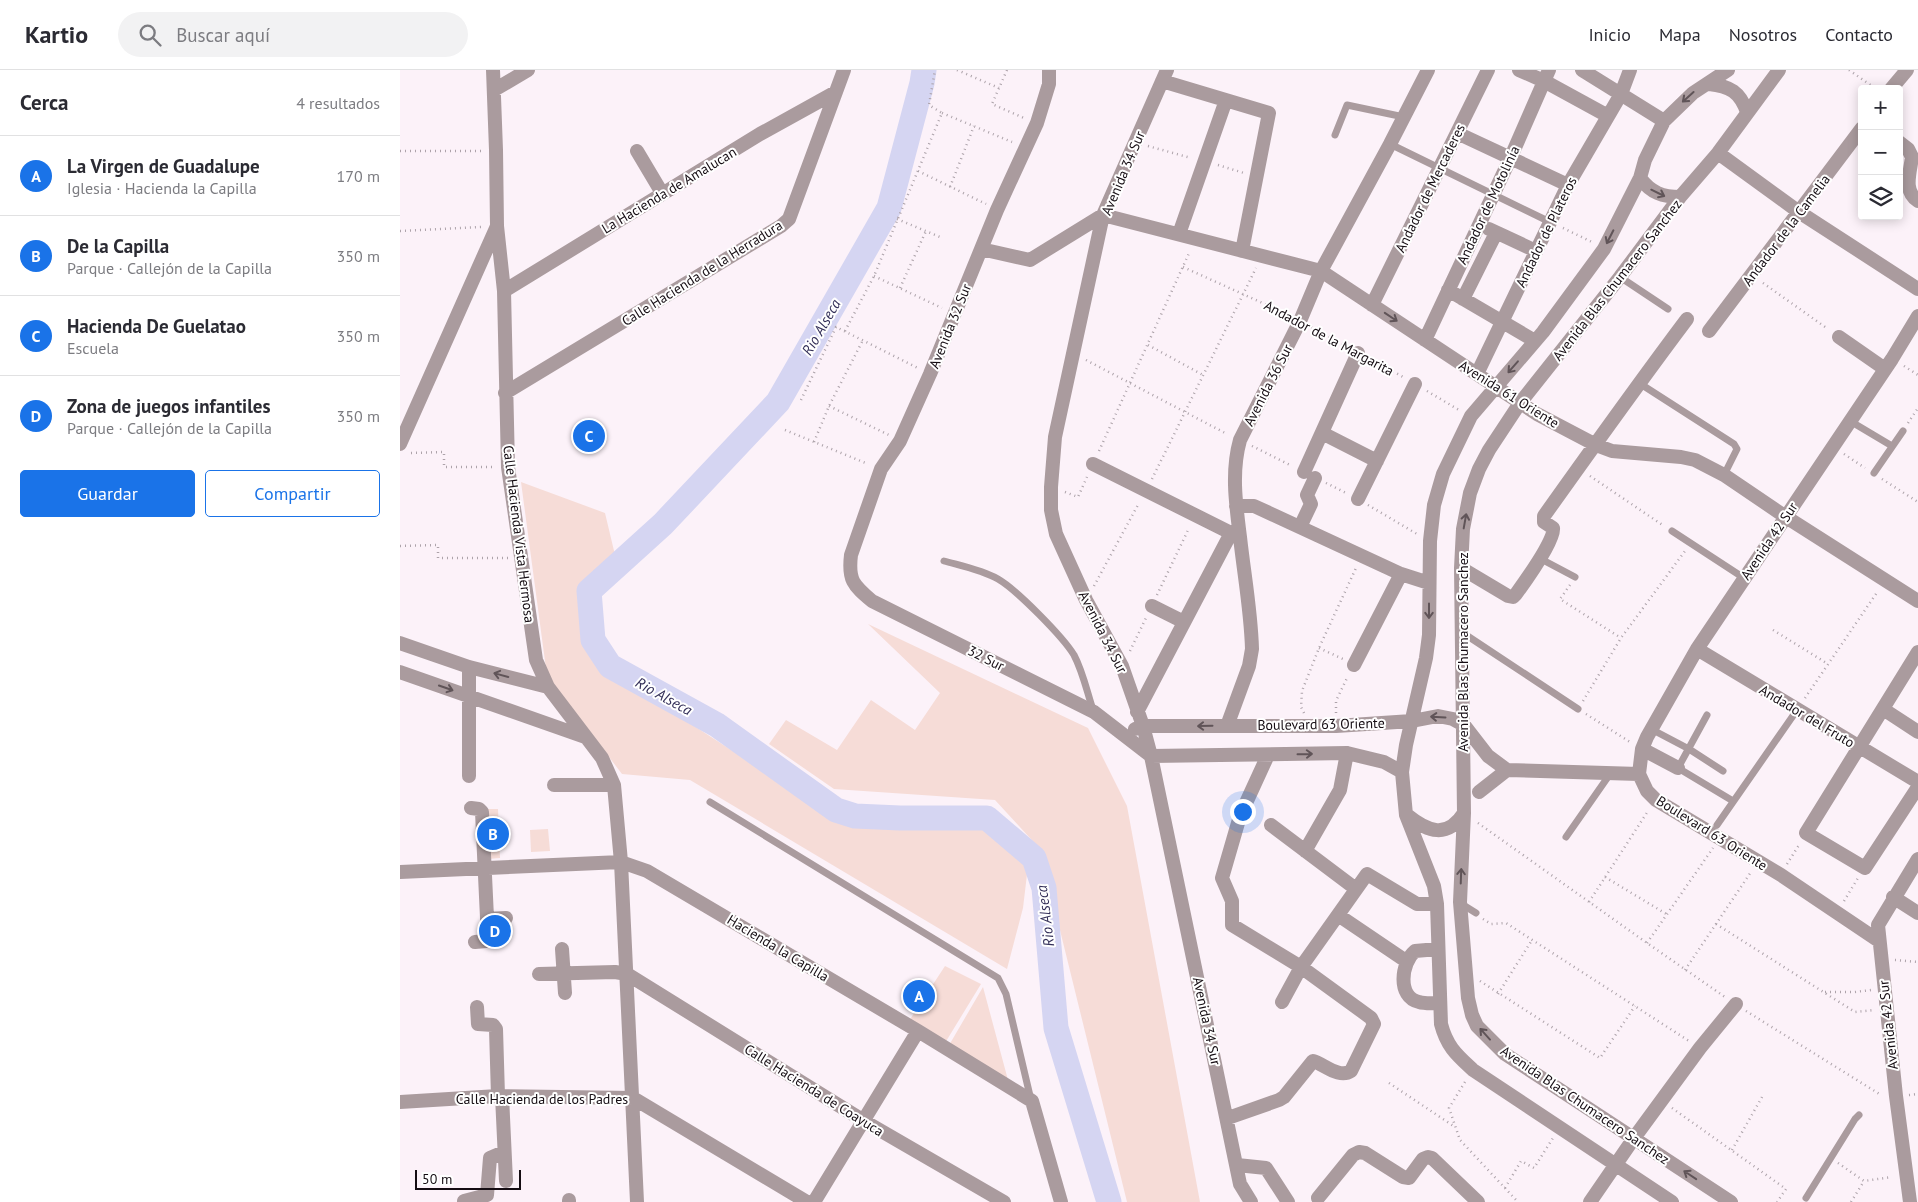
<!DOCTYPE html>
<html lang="es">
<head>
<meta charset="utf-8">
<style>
  :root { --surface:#fff; --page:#f2f2f3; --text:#2b2b33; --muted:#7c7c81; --line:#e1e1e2; --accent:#1a73e8 }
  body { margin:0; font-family:"PT Sans",sans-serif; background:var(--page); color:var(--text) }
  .controls { position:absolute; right:15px; top:15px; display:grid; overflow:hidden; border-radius:5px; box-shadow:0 2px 12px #0003 }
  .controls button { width:45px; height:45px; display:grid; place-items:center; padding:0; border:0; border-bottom:1px solid var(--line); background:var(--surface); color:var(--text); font:25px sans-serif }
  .scale { position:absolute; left:15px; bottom:12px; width:106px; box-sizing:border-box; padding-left:5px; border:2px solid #150d13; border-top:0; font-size:14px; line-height:18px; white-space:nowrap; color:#150d13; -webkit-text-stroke:4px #fff; paint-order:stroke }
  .you { position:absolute; left:842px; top:741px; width:18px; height:18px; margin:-12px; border:4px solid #fff; border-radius:50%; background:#1a73e8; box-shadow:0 0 0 8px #1a73e833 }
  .badge { display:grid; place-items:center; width:32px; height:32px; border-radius:50%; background:var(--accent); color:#fff; font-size:16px; font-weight:700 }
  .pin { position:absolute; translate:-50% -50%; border:2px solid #fff; box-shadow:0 1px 5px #0006 }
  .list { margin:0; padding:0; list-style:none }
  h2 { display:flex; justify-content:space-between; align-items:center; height:65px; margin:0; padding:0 20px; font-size:21px }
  h2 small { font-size:16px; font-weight:400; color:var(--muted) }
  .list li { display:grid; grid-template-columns:32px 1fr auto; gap:15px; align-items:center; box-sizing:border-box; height:80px; padding:0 20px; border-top:1px solid var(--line) }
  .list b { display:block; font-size:19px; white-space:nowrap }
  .list p { margin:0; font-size:16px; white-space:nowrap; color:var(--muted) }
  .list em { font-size:16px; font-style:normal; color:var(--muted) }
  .actions { display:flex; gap:10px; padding:15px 20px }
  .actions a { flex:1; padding:11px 0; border:1px solid var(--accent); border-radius:5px; text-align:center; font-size:18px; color:var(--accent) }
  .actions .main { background:var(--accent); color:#fff }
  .icon { flex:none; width:28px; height:28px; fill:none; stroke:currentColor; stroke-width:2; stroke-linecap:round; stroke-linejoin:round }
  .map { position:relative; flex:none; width:1518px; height:1132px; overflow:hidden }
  header { display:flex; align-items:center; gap:30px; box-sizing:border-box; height:70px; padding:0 25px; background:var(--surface); border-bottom:1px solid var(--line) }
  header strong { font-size:24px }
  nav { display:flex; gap:28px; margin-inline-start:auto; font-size:18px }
  .search { width:350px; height:45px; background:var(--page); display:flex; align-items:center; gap:12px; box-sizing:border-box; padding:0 18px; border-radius:28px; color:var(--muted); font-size:19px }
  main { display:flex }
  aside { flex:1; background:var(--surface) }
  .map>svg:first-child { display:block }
</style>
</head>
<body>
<header>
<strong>Kartio</strong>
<div class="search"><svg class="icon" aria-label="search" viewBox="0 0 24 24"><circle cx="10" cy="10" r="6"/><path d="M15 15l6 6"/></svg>Buscar aquí</div>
<nav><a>Inicio</a><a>Mapa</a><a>Nosotros</a><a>Contacto</a></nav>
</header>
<main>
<aside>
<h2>Cerca<small>4 resultados</small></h2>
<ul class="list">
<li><span class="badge">A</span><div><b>La Virgen de Guadalupe</b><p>Iglesia · Hacienda la Capilla</p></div><em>170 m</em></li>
<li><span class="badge">B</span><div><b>De la Capilla</b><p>Parque · Callejón de la Capilla</p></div><em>350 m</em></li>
<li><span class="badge">C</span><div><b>Hacienda De Guelatao</b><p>Escuela</p></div><em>350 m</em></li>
<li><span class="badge">D</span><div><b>Zona de juegos infantiles</b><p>Parque · Callejón de la Capilla</p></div><em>350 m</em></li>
</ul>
<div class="actions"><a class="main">Guardar</a><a>Compartir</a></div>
</aside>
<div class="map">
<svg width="1518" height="1132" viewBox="0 0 1518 1132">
  <rect width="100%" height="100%" fill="#fcf2f9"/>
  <path fill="#f6dcd7" d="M121,412L205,443L215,485L185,516L194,591L436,748L589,759L628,796L623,838L607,899L290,710L222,704L147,606Z
    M468,554L688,658L727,736L800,1132H727L640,779L595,730L434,719L369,674L386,650L437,680L471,630L515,660L540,623Z
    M87,739H98L100,788L88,789Z
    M148,759L150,781L131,782L130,760Z
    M545,896L581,914L545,973L509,951Z
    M583,917L608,1010L548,977Z"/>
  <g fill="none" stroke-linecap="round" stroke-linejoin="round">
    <path stroke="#d5d5f2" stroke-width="25" d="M524,0L522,13L489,138L378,332L263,454L189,521L193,570L210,596L317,655L436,740L455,746L500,748H587L634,788L644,818L656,958L709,1132"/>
    <path stroke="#ada3aa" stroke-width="2.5" stroke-dasharray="1 4" stroke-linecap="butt" d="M557,0L599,18
      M607,0L592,34L624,48
      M1449,0L1476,19
      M542,43L612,72
      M748,76L791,88
      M0,81H83
      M818,95L844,103
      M518,101L586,134
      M550,117L574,56
      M497,149L540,167
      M1163,158L1192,172
      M0,161L81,157
      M783,197L889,245
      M474,206L542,238
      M1363,213L1428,259
      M500,218L526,161
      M911,257L946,276
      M445,261L474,206L542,43L529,35L535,0
      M748,275L803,305
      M971,289L1003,307
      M686,290L827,364
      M1504,296L1518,305
      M1027,321L1059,340
      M401,330L436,257L518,298
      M429,336L489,365
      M1508,353L1518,338
      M385,360L468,394
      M414,372L429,336L463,270
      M852,376L892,396
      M699,381L790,181
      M11,383L44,382V397H94
      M1444,384L1465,398
      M1190,406L1264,456
      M752,409L856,198
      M1482,409L1518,432
      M926,413L946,423
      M665,422L678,427L687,407
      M968,435L1017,464
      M0,476L38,475V488H108
      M1170,515L1160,529L1221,568
      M694,516L739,433
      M757,525L789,458
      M1373,560L1428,594
      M919,578L943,589
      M730,581L746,548
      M1405,628L1478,521
      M1183,631L1221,568L1285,481
      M904,643L901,637L902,621L919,578L956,498
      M936,643V631L948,606
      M1186,644L1230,672
      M1078,753L1247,873L1325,927
      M1387,794L1399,775
      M1205,807L1268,845
      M1444,831L1458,808
      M1189,832L1248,741
      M1083,849L1091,854L1106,853L1289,971
      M1316,854L1455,942L1475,940
      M1247,873L1313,778
      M1495,890L1518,892
      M1285,900L1351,802
      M1080,911L1200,988L1235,936
      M1425,922H1455L1471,920
      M1098,924L1132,870
      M1346,941L1481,1025
      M1065,1012L1049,1038L1060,1070L1118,1132
      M989,1013L1055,1057
      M1509,1025L1518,1024
      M1272,1038L1386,1119L1377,1132
      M1332,1080L1362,1027
      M1438,1093L1464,1111L1492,1107
      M1105,1118L1121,1091L1134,1098L1153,1068
      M1451,1132L1464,1111"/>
    <path stroke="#aa9b9e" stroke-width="7" d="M935,65L947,35L1004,47
      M990,74L1150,152
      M1220,207L1268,239
      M1239,313L1334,374L1337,379L1324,405
      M1450,351L1492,376
      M1474,403L1503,361
      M1272,461L1344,508
      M1141,489L1175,507
      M544,491C562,496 582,500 598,509C617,520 663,567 674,585C683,602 687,622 693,640
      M1063,563L1178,639
      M1307,645L1278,698L1333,731
      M1251,659L1289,679L1323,701
      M310,732L598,908L606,924L631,1030
      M1317,755L1397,640
      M1166,767L1210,704
      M1060,833L1076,843
      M1406,1128L1455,1049L1459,1045"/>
    <path stroke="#aa9b9e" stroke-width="14" d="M93,0L96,80L97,156L104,221L108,397L136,590L148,617L202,688L214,715L221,792L237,1132
      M649,0V14L637,53L597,140L530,304L500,371L481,399L451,485C448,510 453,515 472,531L694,642L751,686
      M767,0L703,145L655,367L651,417V440L656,464L686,530L722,596L743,656L751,686L840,1114L851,1132
      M1119,0L1144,11L1208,46
      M1182,0L1264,51
      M762,11L869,43L842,181
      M1309,14C1330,16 1340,22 1347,42
      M1491,19L1507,0
      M94,20L128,0
      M1057,63L1168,115
      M1499,72L1508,79L1512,87C1510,103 1503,121 1518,131
      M237,81L262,123
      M1318,83L1399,142L1518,219
      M1240,108C1251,123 1263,127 1280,127
      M1089,159L1136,181
      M779,164L826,30
      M581,179L630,190L703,145L921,201L1137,344L1196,375L1212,381L1281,387L1295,390L1324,405L1386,447L1518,531
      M1048,220L1135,271
      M104,221L360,64L436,22
      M1063,229L1096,163
      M972,235L1088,0
      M1309,261L1462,58
      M1439,267L1485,299
      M1025,270L1110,89L1149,0
      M1077,304L1168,115L1221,24L1230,0
      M105,323L381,156L389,149L444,0
      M922,363L977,391
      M0,374L97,156
      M693,394L839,467
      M904,402L958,283
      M958,429L1015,314
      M836,436H854L1001,504L1029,513
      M900,457L911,434L907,425L915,408
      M1061,498L1108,526L1113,527L1116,524C1124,513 1156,469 1153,458L1144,452V446C1191,380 1238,314 1287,249
      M752,536L784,552
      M0,573L69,597L148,617
      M1297,579L1518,712
      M1518,582L1406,763L1465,798L1518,717
      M954,595L1001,504
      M69,597V706
      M0,602L185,667
      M1483,639L1518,662
      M737,642L831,463
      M827,656L849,596L852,579C851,541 844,504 840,467C836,435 831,402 840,370L900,251L921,201L990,74L1028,0
      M735,659L743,656H936L1012,651L1038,646L1053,649L1064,655L1088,686L1107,700L1239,704
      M1242,679L1278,698
      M751,686L947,683L984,692L1002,702
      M1239,704L1242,679L1247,667L1297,579L1492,289L1518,246
      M1239,704L1247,721L1256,730L1381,805L1479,871
      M154,715H214
      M1079,722L1107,700
      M71,738L79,739L82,742L88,869L86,871L75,872
      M1007,745C1028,762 1047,769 1064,743
      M871,755L956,819
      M905,781L940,720L947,683
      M0,802L221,792L247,801L518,961L632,1031L661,1132
      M1493,827L1518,843
      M938,845L1006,891
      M87,849L106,848
      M162,879L165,923
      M1038,879L1015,881C1001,893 997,927 1019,932C1026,934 1034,933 1040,933
      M139,904L215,902L227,904L464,1051L604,1132
      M882,932L901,897L967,804L1017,834H1037
      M77,937L78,954L93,955L96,959L98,1026
      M102,1026L106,1111
      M0,1032L98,1026L233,1028L407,1132
      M828,1048L879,1030L884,1027L913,991C924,994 939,1009 951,1001L974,954L971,948L901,897L832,855V831L822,808L840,746L868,685
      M837,1095L866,1098L888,1132
      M918,1128L953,1085L959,1082L965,1083L1003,1107L1009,1108L1023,1089L1028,1087L1032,1088L1078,1132
      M169,1130V1132
      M64,1131L87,1125L90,1088L104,1082
      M414,1132L518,961
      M1190,1132L1234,1068L1300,978L1336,934
      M1272,1132L1073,1000C1057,985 1047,977 1041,954L1037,834L1034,816L1006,745L1002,702L1006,675L1026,588L1029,565L1030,471L1034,435L1043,404L1071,346L1143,262L1204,179L1240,108L1245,90L1264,51L1293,23L1328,0
      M1331,1132L1105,984L1077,956L1072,945L1068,928L1060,832L1064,743L1061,498L1063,459L1070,423L1079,399L1089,380L1120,333L1220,207L1280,127L1318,83L1379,0
      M1510,1132L1496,1026L1478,855L1518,789"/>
  </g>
  <defs><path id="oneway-shaft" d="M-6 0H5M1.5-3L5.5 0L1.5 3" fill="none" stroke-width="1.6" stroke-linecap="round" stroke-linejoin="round" transform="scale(1.25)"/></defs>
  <g stroke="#605458">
    <use href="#oneway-shaft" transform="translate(1288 27) rotate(138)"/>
    <use href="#oneway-shaft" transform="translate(1258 123) rotate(26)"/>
    <use href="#oneway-shaft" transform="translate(1210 167) rotate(117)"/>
    <use href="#oneway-shaft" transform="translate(991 247) rotate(34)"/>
    <use href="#oneway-shaft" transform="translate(1113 297) rotate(131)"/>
    <use href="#oneway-shaft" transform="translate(1065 451) rotate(-80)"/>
    <use href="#oneway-shaft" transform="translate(1029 541) rotate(90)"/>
    <use href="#oneway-shaft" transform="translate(101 605) rotate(-165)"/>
    <use href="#oneway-shaft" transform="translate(46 618) rotate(19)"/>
    <use href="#oneway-shaft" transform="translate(1038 647) rotate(-177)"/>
    <use href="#oneway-shaft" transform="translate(805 656) rotate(179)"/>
    <use href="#oneway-shaft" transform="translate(905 684) rotate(-1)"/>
    <use href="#oneway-shaft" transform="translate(1061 806) rotate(-88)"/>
    <use href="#oneway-shaft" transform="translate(1085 964) rotate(-132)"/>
    <use href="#oneway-shaft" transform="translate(1290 1105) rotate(-146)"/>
  </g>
  <g text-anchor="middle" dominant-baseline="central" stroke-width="4" stroke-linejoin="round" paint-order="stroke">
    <g font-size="14" fill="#150d13" stroke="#fff">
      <text transform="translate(723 103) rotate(-67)">Avenida 34 Sur</text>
      <text transform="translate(1030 118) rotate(-64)">Andador de Mercaderes</text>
      <text transform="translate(269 120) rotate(-31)">La Hacienda de Amalucan</text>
      <text transform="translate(1088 135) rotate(-65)">Andador de Motolinía</text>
      <text transform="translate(1386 160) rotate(-53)">Andador de la Camelia</text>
      <text transform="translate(1146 162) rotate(-64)">Andador de Plateros</text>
      <text transform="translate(302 203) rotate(-32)">Calle Hacienda de la Herradura</text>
      <text transform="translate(1217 210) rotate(-52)">Avenida Blas Chumacero Sanchez</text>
      <text transform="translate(550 256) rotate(-68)">Avenida 32 Sur</text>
      <text transform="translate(929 268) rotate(28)">Andador de la Margarita</text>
      <text transform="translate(868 315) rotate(-63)">Avenida 36 Sur</text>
      <text transform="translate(1109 324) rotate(32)">Avenida 61 Oriente</text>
      <text transform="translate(119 464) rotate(83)">Calle Hacienda Vista Hermosa</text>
      <text transform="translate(1369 471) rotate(-56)">Avenida 42 Sur</text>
      <text transform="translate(703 562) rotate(63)">Avenida 34 Sur</text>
      <text transform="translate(1063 582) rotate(-90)">Avenida Blas Chumacero Sanchez</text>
      <text transform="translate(586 588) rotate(27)">32 Sur</text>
      <text transform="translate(1407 646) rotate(31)">Andador del Fruto</text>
      <text transform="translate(921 654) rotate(-1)">Boulevard 63 Oriente</text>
      <text transform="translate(1312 763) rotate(32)">Boulevard 63 Oriente</text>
      <text transform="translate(378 878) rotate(31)">Hacienda la Capilla</text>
      <text transform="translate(807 951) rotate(78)">Avenida 34 Sur</text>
      <text transform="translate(1488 955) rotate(-96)">Avenida 42 Sur</text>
      <text transform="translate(414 1020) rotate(32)">Calle Hacienda de Coayuca</text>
      <text x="142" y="1029">Calle Hacienda de los Padres</text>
      <text transform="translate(1185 1035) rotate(34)">Avenida Blas Chumacero Sanchez</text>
    </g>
    <g font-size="15" font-style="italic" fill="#343059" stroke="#fff">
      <text transform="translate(421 257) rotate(-60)">Rio Alseca</text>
      <text transform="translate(264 626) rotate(29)">Rio Alseca</text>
      <text transform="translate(645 846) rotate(-97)">Rio Alseca</text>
    </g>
  </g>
</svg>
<div class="controls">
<button>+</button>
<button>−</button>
<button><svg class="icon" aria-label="layers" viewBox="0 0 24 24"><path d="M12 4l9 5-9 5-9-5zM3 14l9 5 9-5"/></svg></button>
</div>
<div class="scale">50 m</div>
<div class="you"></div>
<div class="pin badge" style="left:519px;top:926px">A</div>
<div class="pin badge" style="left:93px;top:764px">B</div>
<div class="pin badge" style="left:189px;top:366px">C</div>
<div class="pin badge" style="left:95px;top:861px">D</div>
</div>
</main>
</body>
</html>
